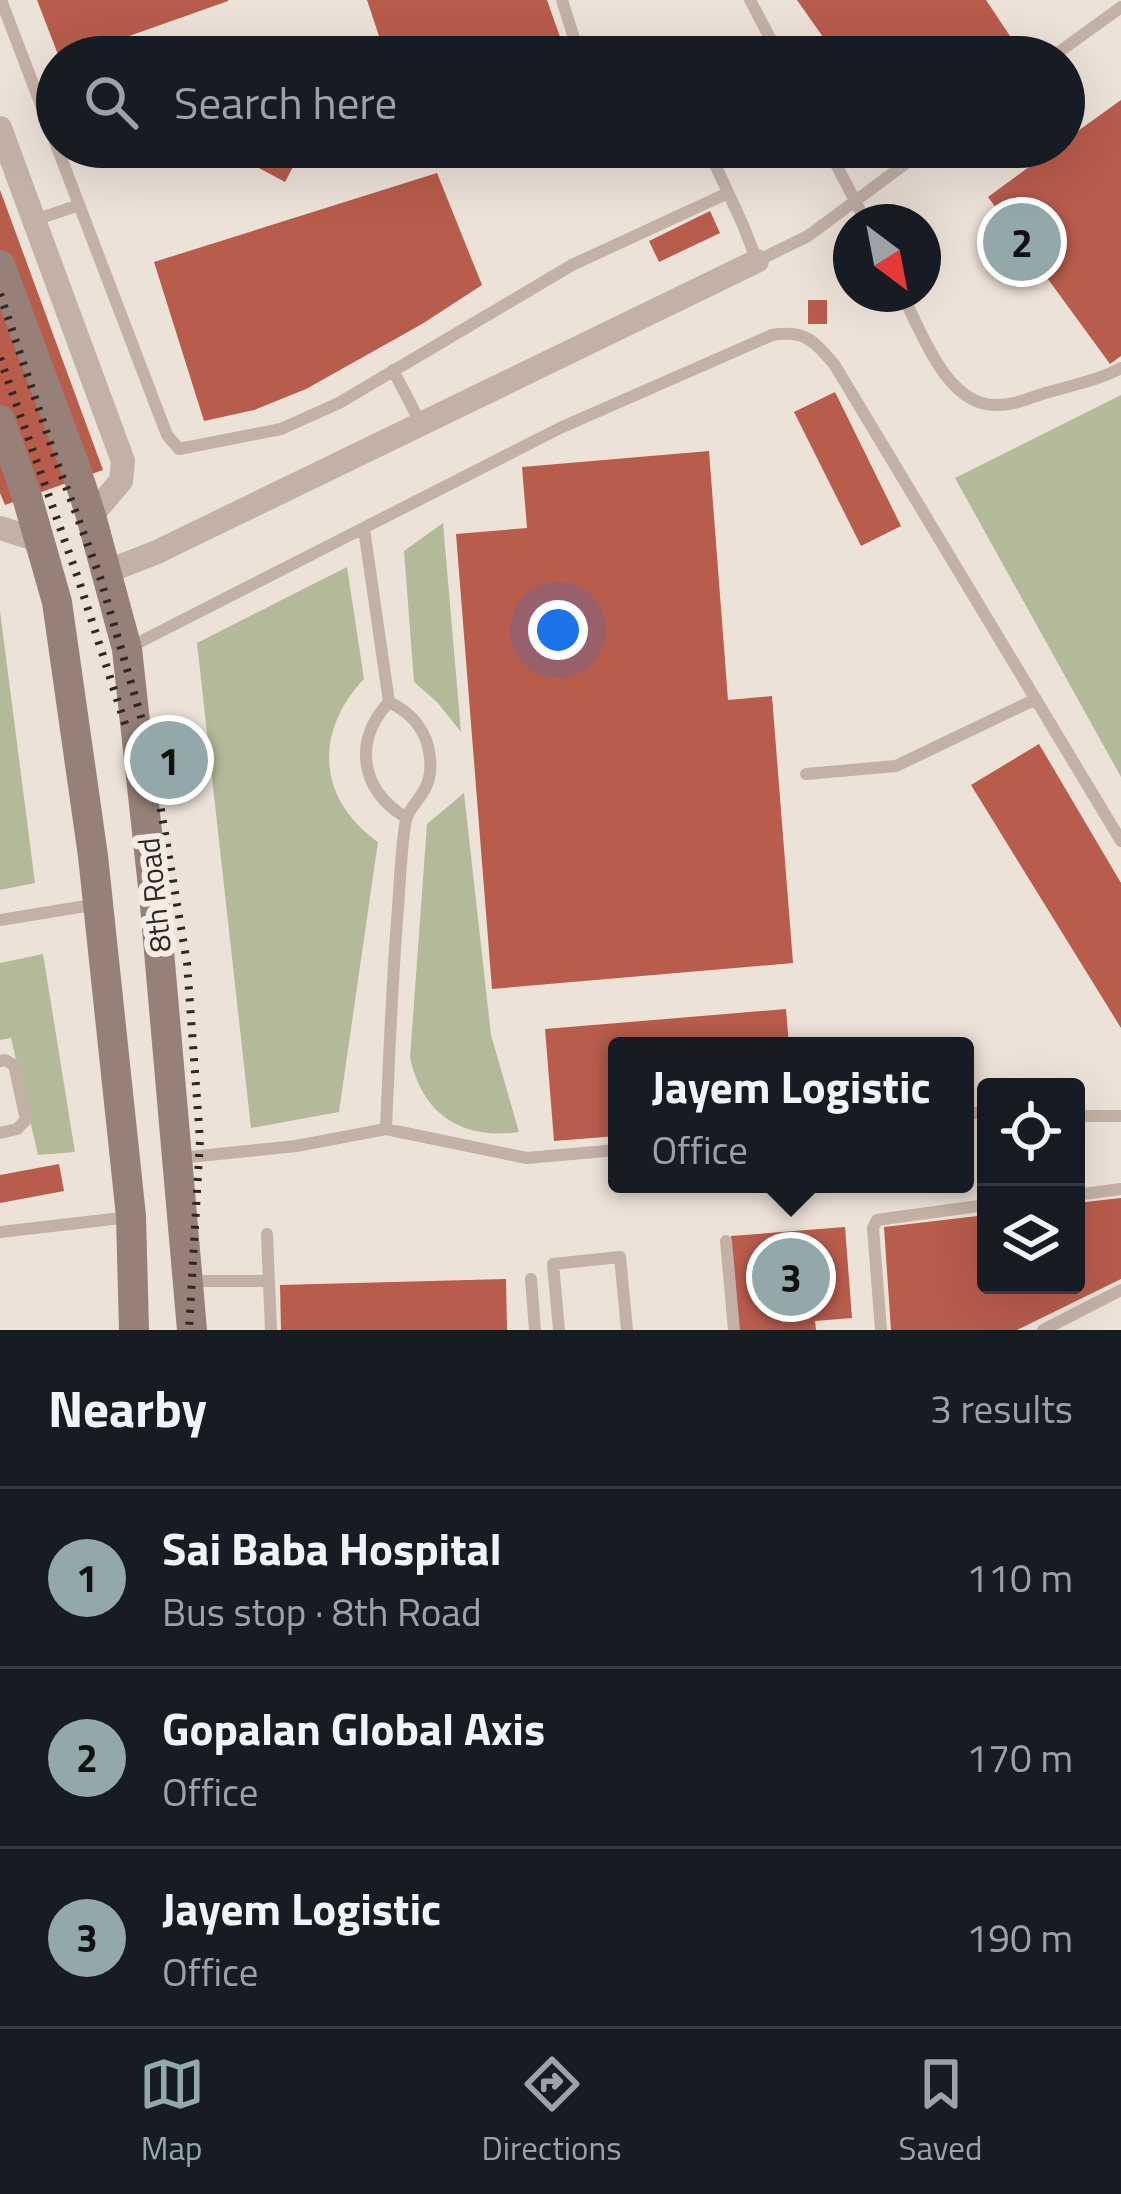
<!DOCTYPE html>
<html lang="en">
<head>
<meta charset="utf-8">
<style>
  :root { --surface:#171b24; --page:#20242c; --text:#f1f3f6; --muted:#9ea1a6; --line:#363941; --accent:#93a8aa }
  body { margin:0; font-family:"Titillium Web",sans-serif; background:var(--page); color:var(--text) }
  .controls { position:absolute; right:36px; bottom:36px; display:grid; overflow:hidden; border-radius:12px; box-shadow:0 12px 48px #0002 }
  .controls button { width:108px; height:108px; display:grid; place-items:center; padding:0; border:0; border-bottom:3px solid var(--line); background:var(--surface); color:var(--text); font:60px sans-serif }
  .compass { position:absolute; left:833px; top:204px; width:108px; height:108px; border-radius:50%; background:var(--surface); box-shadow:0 12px 48px #0002; rotate:148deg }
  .you { position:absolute; left:558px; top:630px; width:42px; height:42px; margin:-30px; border:9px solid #fff; border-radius:50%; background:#1a73e8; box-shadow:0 0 0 18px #1a73e833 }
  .badge { display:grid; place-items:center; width:78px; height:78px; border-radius:50%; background:var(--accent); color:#111; font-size:39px; font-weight:700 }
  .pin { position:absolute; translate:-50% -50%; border:6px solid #fff; box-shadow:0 3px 12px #0006 }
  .popup { position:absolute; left:608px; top:1037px; width:366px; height:156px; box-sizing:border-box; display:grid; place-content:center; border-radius:12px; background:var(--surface); filter:drop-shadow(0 3px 9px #0005); font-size:39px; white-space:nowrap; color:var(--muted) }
  .popup b { font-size:45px; color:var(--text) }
  .popup::after { content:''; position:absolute; left:50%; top:100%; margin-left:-24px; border:24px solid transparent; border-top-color:var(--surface) }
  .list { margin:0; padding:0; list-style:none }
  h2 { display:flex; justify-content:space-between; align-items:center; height:156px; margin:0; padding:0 48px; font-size:51px }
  h2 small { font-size:39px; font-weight:400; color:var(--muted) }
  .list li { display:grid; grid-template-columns:78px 1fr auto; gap:36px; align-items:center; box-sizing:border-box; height:180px; padding:0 48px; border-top:3px solid var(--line) }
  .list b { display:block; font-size:45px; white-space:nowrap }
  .list p { margin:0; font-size:39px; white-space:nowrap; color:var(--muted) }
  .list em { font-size:39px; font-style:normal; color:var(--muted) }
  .icon { flex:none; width:66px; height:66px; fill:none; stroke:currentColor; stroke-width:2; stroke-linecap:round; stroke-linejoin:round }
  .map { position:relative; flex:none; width:1121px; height:1330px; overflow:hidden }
  .search { position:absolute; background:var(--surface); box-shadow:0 12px 48px #0002; left:36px; right:36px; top:36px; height:132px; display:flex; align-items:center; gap:30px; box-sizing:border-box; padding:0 42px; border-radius:66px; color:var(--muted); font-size:45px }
  .sheet { height:696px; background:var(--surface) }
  nav { display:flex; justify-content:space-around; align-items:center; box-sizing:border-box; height:168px; border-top:3px solid var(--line); background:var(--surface); font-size:33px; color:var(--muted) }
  nav a { display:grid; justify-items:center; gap:6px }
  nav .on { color:var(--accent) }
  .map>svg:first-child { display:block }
</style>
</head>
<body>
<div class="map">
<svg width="1121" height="1330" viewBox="0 0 1121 1330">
  <rect width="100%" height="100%" fill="#ede2d8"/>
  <path fill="#b3ba9a" d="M1121,395V777L955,478Z
    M443,523L461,732L437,702L414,682L404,551Z
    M347,567L364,679C314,732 317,799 378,842L339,1112L251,1128L197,643Z
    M0,611L35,883L0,890Z
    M464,793L491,1035L519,1132C462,1140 423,1115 410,1058L427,824Z
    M43,954L75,1152L38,1155L11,1038L0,1040V963Z"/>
  <path fill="#b85c4c" d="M37,0H228V1L70,57H59Z
    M367,0H547L566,54L556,57H386Z
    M797,0H986L1020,51L1010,57H837Z
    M1121,100V356L1110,364L988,197L1056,147H1064V141Z
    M267,147H292L301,152L285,182L257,167Z
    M437,173L482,285L422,324L306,389L254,410L204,421L154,262Z
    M0,190L103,470L5,505L0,493Z
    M710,211L720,233L659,262L649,241Z
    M808,300H827V324H808Z
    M835,392L901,526L861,546L794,412Z
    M709,451L728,700L772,696L793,963L492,989L456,534L527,528L522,467Z
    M1039,744L1121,883V1028L971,785Z
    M786,1009L789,1046H617V1136L554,1141L545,1029Z
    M59,1164L64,1191L0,1203V1175Z
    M1121,1198V1279L1017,1330H891L884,1227L986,1215V1285H1076V1203Z
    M845,1227L852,1318L815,1321L816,1330H738L731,1236Z
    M506,1279L507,1330H281L280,1285Z"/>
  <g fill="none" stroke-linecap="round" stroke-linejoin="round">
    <path stroke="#c4b1a6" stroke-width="12" d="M1,0L57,147
      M562,0L580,57
      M750,0L780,57
      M1052,57L1121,7
      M57,147L167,435L179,449L281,429L339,403L572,265L728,193
      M707,147L743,225L757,261L808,236L928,147
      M827,147L866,222
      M35,220L79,205
      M902,294C921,331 946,404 994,405C1014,406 1031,397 1049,392C1073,385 1099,380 1121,368
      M393,370L420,422
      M364,529L389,702C353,741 360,789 405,817
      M128,648L560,428L772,335C805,330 813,340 834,364L1121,841
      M806,774L896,766L1036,699
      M0,920L98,904
      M0,1061L5,1060L14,1065L26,1120L17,1129L0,1133
      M965,1114L986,1112
      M1076,1116H1121
      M386,1129C389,1055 392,981 398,908C400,880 401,852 405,825C408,801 434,796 430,758C428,732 412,713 389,702
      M180,1158L296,1146L386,1129L527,1158L617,1150
      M1076,1195L1121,1189
      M0,1232L130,1217
      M267,1234L271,1330
      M726,1241L734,1330
      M531,1279L535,1330
      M190,1281H269
      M559,1330L553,1264L620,1257L627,1330
      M881,1330L873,1228L877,1220L986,1205
      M1043,1330L1121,1290"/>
    <path stroke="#c4b1a6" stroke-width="24" d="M0,128L123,461L121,481L91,516
      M0,528L38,540
      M106,572L157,552L757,261"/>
    <path stroke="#978078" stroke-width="30" d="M0,265L74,464L91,516L127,649L155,905L192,1330
      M0,420L27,497L57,602L93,856L131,1216L134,1330"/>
    <path stroke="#312826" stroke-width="8" stroke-dasharray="3 9" stroke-linecap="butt" d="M0,294L56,460L100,577L151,751L187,963L200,1140L189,1330
      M0,358L79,581L126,727"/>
  </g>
  <g text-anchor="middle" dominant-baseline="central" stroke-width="12" stroke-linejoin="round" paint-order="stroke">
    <g font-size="30" fill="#312826" stroke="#f6ece4">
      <text transform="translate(154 895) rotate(-96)">8th Road</text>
    </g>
  </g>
</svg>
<div class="controls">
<button><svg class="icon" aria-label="locate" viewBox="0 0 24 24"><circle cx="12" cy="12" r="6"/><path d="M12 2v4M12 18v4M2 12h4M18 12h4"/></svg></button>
<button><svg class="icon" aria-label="layers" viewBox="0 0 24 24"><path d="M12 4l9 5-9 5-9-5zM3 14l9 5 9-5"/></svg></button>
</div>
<svg class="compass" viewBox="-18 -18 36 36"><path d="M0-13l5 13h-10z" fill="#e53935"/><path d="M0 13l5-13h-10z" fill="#9ea1a6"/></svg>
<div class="you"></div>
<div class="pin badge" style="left:169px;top:760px">1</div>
<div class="pin badge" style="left:1022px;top:242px">2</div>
<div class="pin badge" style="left:791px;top:1277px">3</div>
<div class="popup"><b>Jayem Logistic</b>Office</div>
<div class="search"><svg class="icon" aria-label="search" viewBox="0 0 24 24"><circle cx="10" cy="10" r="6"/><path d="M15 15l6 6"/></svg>Search here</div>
</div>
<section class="sheet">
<h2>Nearby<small>3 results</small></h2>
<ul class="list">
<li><span class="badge">1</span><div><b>Sai Baba Hospital</b><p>Bus stop · 8th Road</p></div><em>110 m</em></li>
<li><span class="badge">2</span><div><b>Gopalan Global Axis</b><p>Office</p></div><em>170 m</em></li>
<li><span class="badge">3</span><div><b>Jayem Logistic</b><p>Office</p></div><em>190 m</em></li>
</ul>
</section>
<nav>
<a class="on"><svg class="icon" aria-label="map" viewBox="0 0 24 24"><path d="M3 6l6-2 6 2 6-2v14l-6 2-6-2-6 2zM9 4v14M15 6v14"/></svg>Map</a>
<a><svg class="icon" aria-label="directions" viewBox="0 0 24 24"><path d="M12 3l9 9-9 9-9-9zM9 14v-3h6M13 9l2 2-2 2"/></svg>Directions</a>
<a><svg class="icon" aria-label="saved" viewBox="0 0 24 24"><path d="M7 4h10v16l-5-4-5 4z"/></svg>Saved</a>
</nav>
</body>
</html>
